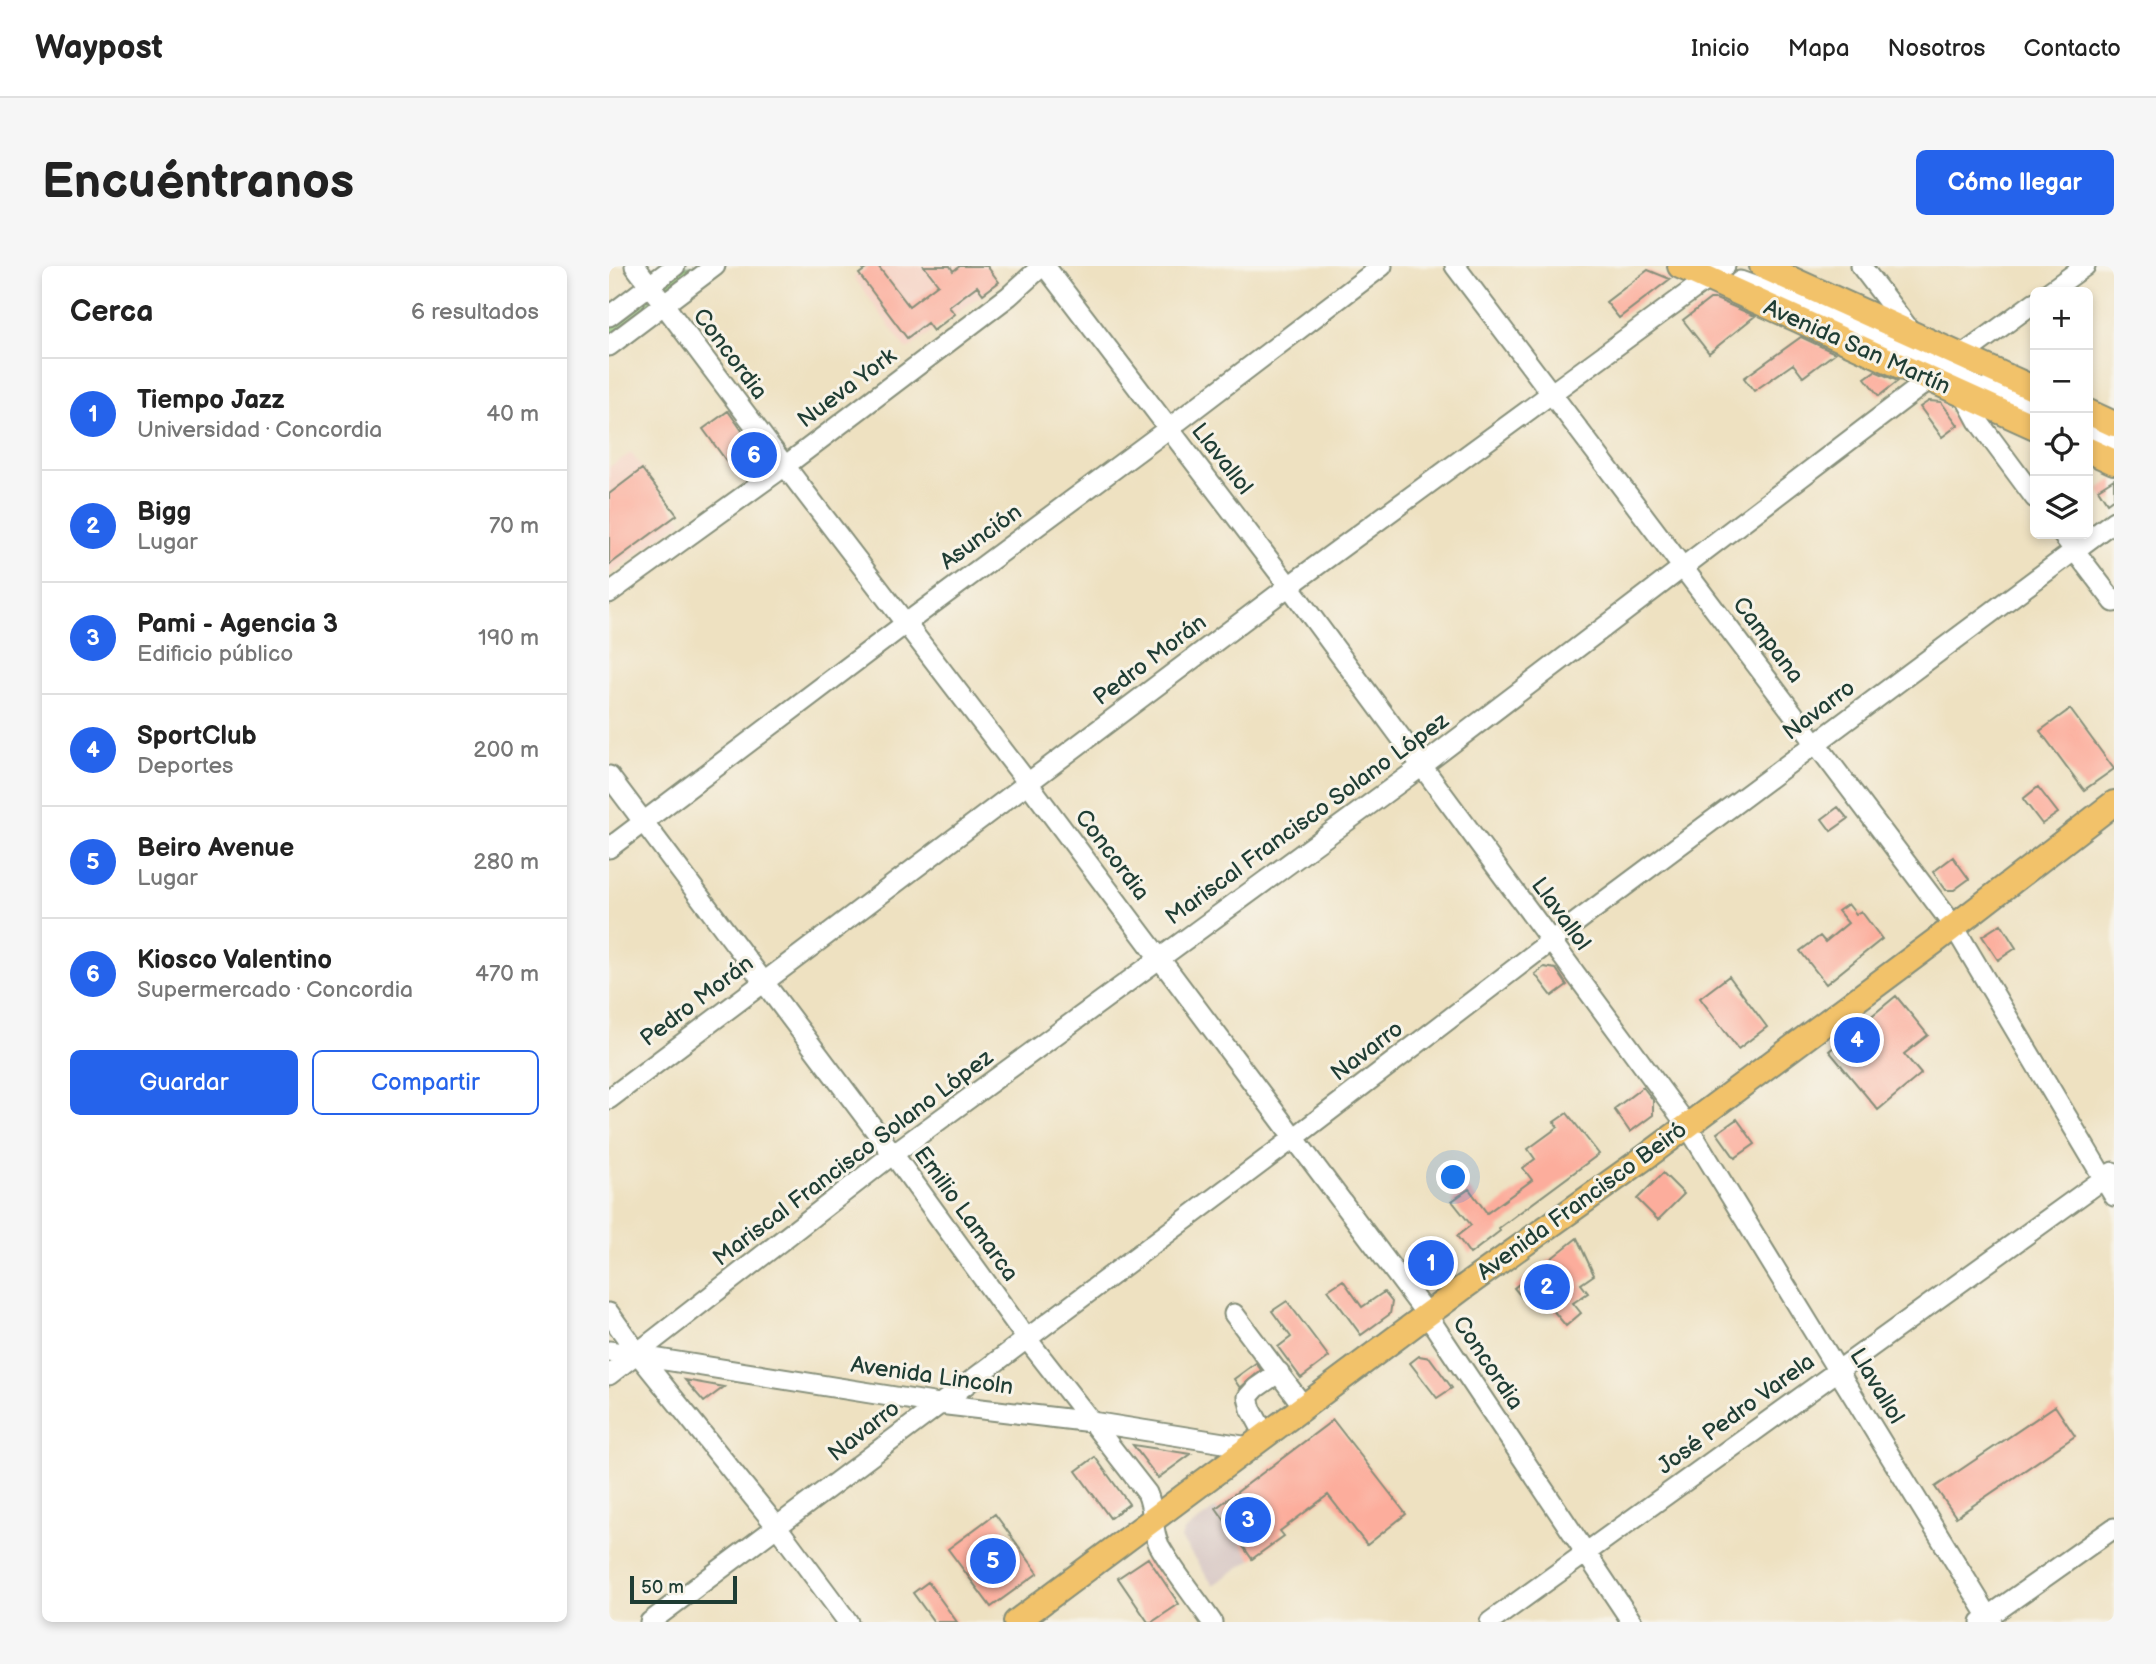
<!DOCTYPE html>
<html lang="es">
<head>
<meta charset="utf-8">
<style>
  :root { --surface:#fff; --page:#f6f6f6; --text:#222; --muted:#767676; --line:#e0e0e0; --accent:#2563eb }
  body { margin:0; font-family:"Balsamiq Sans",sans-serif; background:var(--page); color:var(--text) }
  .controls { position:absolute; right:21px; top:21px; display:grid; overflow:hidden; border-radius:10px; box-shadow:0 4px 10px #0003 }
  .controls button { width:63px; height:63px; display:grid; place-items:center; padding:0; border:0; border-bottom:2px solid var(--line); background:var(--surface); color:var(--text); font:35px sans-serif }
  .scale { position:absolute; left:21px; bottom:18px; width:107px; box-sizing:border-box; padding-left:7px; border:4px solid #1f3d34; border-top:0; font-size:19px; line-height:24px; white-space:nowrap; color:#1f3d34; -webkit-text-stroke:5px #f7f3e8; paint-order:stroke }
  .you { position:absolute; left:845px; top:912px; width:24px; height:24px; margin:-18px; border:5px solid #fff; border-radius:50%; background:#1a73e8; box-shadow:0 0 0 10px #1a73e833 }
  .badge { display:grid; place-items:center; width:46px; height:46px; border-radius:50%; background:var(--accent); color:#fff; font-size:23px; font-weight:700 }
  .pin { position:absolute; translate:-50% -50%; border:4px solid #fff; box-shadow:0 2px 7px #0006 }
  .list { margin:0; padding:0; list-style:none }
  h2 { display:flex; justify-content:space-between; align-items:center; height:91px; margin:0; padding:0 28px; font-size:30px }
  h2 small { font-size:23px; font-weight:400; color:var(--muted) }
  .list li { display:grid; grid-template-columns:46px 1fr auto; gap:21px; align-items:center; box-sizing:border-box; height:112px; padding:0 28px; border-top:2px solid var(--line) }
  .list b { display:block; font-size:26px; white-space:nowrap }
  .list p { margin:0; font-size:23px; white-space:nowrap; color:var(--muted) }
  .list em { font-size:23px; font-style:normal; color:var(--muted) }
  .actions { display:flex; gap:14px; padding:21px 28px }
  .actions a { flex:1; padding:16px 0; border:2px solid var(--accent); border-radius:10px; text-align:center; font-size:24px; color:var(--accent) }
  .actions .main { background:var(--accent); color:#fff }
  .icon { flex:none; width:38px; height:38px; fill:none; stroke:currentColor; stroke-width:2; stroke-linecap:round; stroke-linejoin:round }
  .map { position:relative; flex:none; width:1505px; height:1356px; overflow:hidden; border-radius:10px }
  header { display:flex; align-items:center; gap:42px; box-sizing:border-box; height:98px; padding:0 35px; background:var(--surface); border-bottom:2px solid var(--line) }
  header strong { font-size:33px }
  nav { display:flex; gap:38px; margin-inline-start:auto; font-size:24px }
  .intro { display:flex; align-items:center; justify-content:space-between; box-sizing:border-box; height:168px; padding:0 42px }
  h1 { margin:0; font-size:49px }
  .button { padding:18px 32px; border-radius:10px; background:var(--accent); color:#fff; font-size:24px; font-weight:700 }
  main { display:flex; gap:42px; padding:0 42px }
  aside { flex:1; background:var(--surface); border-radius:10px; box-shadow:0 4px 10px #0003 }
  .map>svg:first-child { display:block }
</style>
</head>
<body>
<header>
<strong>Waypost</strong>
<nav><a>Inicio</a><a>Mapa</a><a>Nosotros</a><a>Contacto</a></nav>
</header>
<div class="intro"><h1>Encuéntranos</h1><a class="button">Cómo llegar</a></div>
<main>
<aside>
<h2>Cerca<small>6 resultados</small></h2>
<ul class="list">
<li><span class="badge">1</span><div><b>Tiempo Jazz</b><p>Universidad · Concordia</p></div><em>40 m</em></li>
<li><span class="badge">2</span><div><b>Bigg</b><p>Lugar</p></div><em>70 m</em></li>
<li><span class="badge">3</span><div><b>Pami - Agencia 3</b><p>Edificio público</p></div><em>190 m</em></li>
<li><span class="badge">4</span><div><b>SportClub</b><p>Deportes</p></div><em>200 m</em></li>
<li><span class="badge">5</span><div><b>Beiro Avenue</b><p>Lugar</p></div><em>280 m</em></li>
<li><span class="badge">6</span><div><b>Kiosco Valentino</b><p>Supermercado · Concordia</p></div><em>470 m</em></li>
</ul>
<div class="actions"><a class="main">Guardar</a><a>Compartir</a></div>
</aside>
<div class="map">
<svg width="1505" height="1356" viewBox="0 0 1505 1356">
  <rect width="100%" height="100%" fill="#f7f3e8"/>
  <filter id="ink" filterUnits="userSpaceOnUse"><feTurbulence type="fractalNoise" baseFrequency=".0143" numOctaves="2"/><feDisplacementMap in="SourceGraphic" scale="14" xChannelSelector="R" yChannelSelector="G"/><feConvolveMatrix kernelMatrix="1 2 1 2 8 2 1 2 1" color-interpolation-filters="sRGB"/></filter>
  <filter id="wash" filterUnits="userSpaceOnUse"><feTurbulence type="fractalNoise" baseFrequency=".00686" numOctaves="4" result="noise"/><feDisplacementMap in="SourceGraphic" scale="28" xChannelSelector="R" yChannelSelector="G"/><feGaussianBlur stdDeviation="1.57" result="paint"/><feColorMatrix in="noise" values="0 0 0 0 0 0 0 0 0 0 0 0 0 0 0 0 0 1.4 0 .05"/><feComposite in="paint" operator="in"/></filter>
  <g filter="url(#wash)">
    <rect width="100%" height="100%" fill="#eee1c1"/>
    <path fill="#f6d2c4" d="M258,0H378L390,16L298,84L245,11Z
      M22,187L73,255L0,309V201Z"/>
    <path fill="#d1bfbe" d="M607,1242L643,1293L604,1319L572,1273L574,1266Z"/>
    <path fill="#92c87a" stroke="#588257" stroke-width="2" d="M66,0H106L0,80V50Z"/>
    <g id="blocks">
      <path fill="#fcad9c" d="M261,0H269L300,40L329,18L315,0H341L344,5L351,0H378L390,16L374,28L368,20L340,41L346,48L324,65L318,57L298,72L250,8Z
        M1039,4L1061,13L1010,52L997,36Z
        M1101,33H1107L1146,50L1100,87L1074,54Z
        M1192,71L1226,87L1194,111L1184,98L1145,125L1135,112Z
        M1266,105L1289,115L1270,130L1256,112Z
        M1320,135L1332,136L1349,159L1333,171L1311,141Z
        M119,145L151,190L127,208L94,163Z
        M33,203L68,249L0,299V228Z
        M1505,213V232L1498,237L1489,223Z
        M1461,443L1505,503L1475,524L1431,465Z
        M1429,521L1449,547L1433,558L1414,533Z
        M1229,541L1239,553L1222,565L1213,553Z
        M1344,591L1360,613L1345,624H1337L1324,606Z
        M1239,638L1247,648L1252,645L1273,673L1217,718L1191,685L1211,670L1216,676L1239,657L1229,645Z
        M1392,658L1407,682L1389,694L1373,670Z
        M935,701L947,703L958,719L943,730L926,708Z
        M1120,710L1158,761L1129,783L1091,732Z
        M1287,730L1319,769L1295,788L1312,808L1269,844L1220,785Z
        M1034,821L1044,834V849L1021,866L1005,843Z
        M958,847L990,888L890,962L891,965L861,988L848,970L862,959L843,935L860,923L878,947L923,914L914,902L926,893L919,883L949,861L945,856Z
        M1128,853L1146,878L1126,892L1108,867Z
        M1054,907L1075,928L1049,954L1028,933Z
        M968,972L985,1009L972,1018L979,1027L964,1037L972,1047L957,1060L933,1031L921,1041L905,1022Z
        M826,978L843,999L824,1013L809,1012L799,997Z
        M734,1014L753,1041L775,1026L783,1036L781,1048L752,1069L719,1024Z
        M678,1035L720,1091L692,1112L669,1081L682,1071L663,1045Z
        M810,1090L821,1092L843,1122L828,1132L801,1097Z
        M647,1097L652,1104L631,1122L625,1113Z
        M76,1114L115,1121L95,1136Z
        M1446,1140L1466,1170L1347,1251L1326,1221Z
        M724,1154L797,1248L758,1279L719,1229L671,1265L675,1270L643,1293L607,1242Z
        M524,1179L582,1188L549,1212Z
        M486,1191L520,1238L501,1252L467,1205Z
        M386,1248L429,1307L382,1341L339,1283Z
        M539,1292L570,1338L543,1356H539L509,1312Z
        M319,1316L348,1356H325L304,1327Z"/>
    </g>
  </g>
  <g filter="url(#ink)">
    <use href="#blocks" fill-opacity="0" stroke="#868f7a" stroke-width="2"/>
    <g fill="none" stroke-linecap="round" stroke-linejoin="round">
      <g stroke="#868f7a" stroke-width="23">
        <path id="minor" d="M26,0L176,200L419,517L818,1049L1023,1356
          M436,0L680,320L1078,859L1383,1356
          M846,0L1344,659L1505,930
          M1252,0L1303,67
          M1131,15L1186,35L1280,76L1390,132
          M1440,26L1476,0
          M0,50L66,0
          M0,80L106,0
          M1380,121L1426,141
          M1355,129L1369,155L1426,232
          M1479,165L1505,174
          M1453,268L1505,336
          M0,327L176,200L400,30L433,0
          M0,510L284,888L418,1073L538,1227C546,1245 542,1262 550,1279C565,1306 586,1331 603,1356
          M0,582L296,358L559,163L773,0
          M0,833L680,320L1116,0
          M0,1047L29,1088L169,1262L239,1356
          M625,1048L695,1141
          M0,1085L330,1138L483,1156L640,1181
          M0,1109L284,888L813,500L1321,113L1426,36
          M656,1169L642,1143L639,1131L647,1122L670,1106
          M41,1356L685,872L942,675L1505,255
          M881,1356L1504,906
          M1372,1356L1505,1262"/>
      </g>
      <g stroke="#868f7a" stroke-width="28">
        <path id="major" d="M1071,0L1426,161
          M1153,0L1426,123
          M1479,146L1505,158
          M1479,184L1505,196
          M407,1356L855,1021L1038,890L1325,676L1505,537"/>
      </g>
      <use href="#minor" stroke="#fff" stroke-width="19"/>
      <use href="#major" stroke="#f2c26a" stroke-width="24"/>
    </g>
  </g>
  <g text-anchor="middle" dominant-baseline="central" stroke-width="6" stroke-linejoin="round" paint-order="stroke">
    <g font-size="23" fill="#1f3d34" stroke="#f7f3e8">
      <text transform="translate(1248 81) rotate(24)">Avenida San Martín</text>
      <text transform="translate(121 88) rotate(53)">Concordia</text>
      <text transform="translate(238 122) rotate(-37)">Nueva York</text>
      <text transform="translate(613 193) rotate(52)">Llavallol</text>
      <text transform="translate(372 271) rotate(-36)">Asunción</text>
      <text transform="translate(1159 374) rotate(53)">Campana</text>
      <text transform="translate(541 394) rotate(-37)">Pedro Morán</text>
      <text transform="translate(1210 444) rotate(-37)">Navarro</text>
      <text transform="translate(698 553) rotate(-36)">Mariscal Francisco Solano López</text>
      <text transform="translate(503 589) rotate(53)">Concordia</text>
      <text transform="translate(952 648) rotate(54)">Llavallol</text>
      <text transform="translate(88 735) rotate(-37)">Pedro Morán</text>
      <text transform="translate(758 785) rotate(-37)">Navarro</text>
      <text transform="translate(244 892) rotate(-37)">Mariscal Francisco Solano López</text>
      <text transform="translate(973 935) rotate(-36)">Avenida Francisco Beiró</text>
      <text transform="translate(357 948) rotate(54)">Emilio Lamarca</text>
      <text transform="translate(879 1097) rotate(56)">Concordia</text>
      <text transform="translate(323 1110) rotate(8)">Avenida Lincoln</text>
      <text transform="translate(1268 1120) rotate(59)">Llavallol</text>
      <text transform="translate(1127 1148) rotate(-36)">José Pedro Varela</text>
      <text transform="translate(255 1165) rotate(-38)">Navarro</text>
    </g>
  </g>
</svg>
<div class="controls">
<button>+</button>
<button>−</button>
<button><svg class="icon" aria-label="locate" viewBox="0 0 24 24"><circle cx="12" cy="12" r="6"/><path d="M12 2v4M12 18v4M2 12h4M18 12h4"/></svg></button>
<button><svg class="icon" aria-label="layers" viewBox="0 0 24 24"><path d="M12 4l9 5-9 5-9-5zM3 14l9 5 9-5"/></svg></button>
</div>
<div class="scale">50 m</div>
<div class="you"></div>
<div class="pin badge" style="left:822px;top:997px">1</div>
<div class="pin badge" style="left:938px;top:1021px">2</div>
<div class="pin badge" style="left:639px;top:1254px">3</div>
<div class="pin badge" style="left:1248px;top:774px">4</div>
<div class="pin badge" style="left:384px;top:1295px">5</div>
<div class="pin badge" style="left:145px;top:189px">6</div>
</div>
</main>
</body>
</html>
